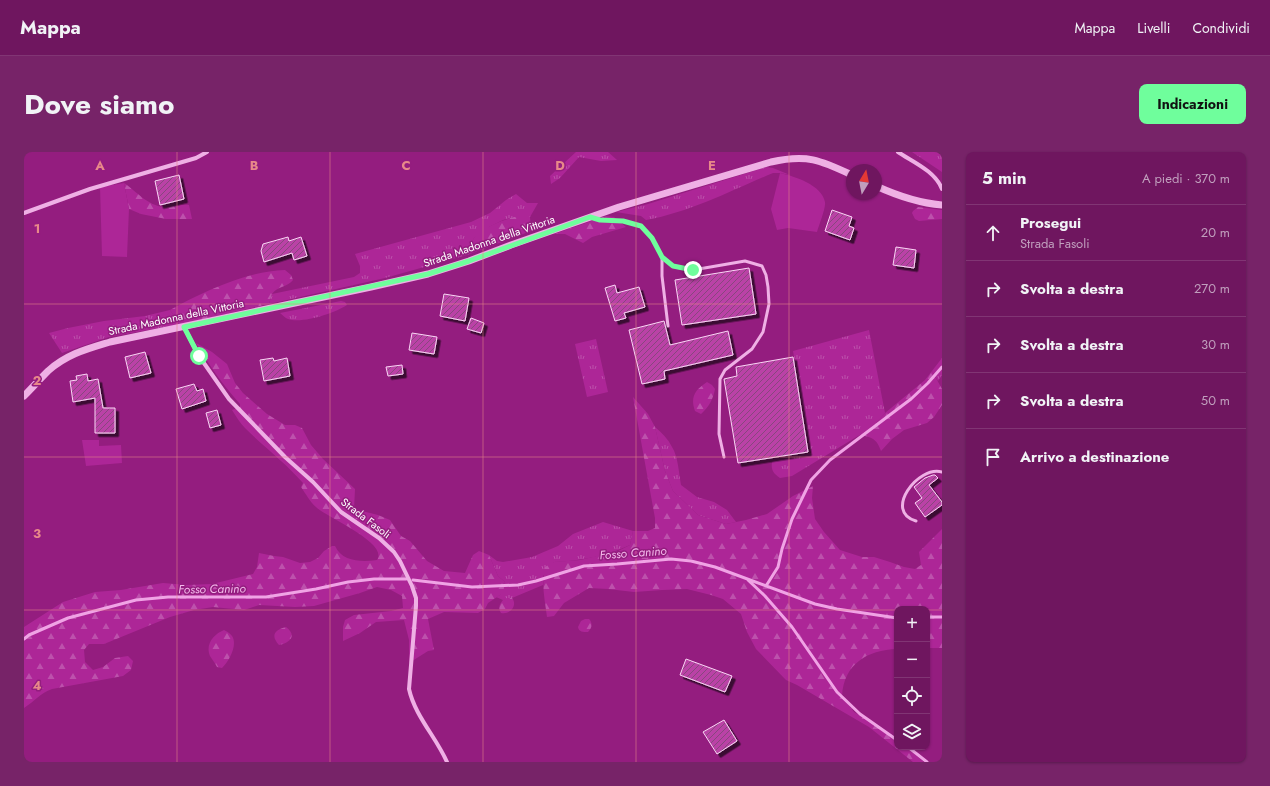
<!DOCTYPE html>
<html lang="it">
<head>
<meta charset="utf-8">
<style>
  :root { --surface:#6f165f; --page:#772368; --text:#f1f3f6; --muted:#c09fbd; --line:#813574; --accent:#6ffe9c }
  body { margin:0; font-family:Jost,sans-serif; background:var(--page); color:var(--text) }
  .controls { position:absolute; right:12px; bottom:12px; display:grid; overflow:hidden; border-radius:8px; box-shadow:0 1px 3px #0004 }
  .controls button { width:36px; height:36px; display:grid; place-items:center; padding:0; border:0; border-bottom:1px solid var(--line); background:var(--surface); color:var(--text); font:20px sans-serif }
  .compass { position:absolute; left:822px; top:12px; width:36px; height:36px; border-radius:50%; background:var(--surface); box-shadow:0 1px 3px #0004; rotate:10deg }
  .stop { position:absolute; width:12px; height:12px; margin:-9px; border:3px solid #6ffe9c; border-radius:50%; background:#fff }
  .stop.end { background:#6ffe9c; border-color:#fff; box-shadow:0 1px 4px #0008 }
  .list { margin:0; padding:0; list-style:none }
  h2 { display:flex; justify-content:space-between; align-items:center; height:52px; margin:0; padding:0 16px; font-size:17px }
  h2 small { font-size:13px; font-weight:400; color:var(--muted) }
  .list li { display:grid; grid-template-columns:26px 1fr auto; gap:12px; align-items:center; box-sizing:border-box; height:56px; padding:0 16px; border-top:1px solid var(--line) }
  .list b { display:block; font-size:15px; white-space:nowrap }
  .list p { margin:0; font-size:13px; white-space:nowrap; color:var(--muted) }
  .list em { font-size:13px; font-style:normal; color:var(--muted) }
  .icon { flex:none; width:22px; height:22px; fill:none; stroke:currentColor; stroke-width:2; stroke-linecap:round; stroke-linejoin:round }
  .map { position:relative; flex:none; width:918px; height:610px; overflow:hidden; border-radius:8px }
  header { display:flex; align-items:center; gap:24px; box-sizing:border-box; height:56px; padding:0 20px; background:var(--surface); border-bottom:1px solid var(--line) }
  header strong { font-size:19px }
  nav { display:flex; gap:22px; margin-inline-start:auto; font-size:14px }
  .intro { display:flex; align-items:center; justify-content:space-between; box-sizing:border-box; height:96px; padding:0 24px }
  h1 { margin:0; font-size:28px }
  .button { padding:10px 18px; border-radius:8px; background:var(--accent); color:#111; font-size:14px; font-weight:700 }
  main { display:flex; gap:24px; padding:0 24px }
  aside { flex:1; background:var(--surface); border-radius:8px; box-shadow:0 1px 3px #0004 }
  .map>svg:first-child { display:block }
</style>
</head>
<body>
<header>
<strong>Mappa</strong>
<nav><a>Mappa</a><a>Livelli</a><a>Condividi</a></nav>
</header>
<div class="intro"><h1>Dove siamo</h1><a class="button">Indicazioni</a></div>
<main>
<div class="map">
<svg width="918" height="610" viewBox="0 0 918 610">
  <defs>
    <pattern id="grass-tufts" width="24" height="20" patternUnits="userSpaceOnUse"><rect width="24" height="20" fill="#ad2697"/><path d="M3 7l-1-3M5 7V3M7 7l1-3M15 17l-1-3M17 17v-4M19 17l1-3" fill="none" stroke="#bd51ac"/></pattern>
    <pattern id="forest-firs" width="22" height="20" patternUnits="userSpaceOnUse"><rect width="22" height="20" fill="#ad2697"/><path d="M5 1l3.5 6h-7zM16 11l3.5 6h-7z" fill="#bd51ac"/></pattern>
    <pattern id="building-hatch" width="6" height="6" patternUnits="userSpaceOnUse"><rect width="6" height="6" fill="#ba42a6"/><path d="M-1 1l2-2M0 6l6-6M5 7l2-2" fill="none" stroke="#88467e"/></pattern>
    <filter id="shadow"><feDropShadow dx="3.5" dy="3.5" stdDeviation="0" flood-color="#0009"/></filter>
  </defs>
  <rect width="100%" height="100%" fill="#941d7f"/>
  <path fill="url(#grass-tufts)" d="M552,0H584L593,8L577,9L555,5L536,26L527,32L526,24Z
    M888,0H918V20Z
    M742,15L749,16L766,23L756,21H749C708,38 667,60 622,68L617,64L592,60L624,52Z
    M492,42L503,51H514L506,65H490L479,68L465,75L450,86L443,103L361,126L245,152L248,142L330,125L336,121V114L331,102L447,70L466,61L482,48Z
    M317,149L321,150L323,153C311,161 278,172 264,167C261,166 259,163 256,161Z
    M146,158L152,167L158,172L85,185L38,201L25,181L44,176L80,169L121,164Z
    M845,178L861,261C852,272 842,280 829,287L768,324L756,326C749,321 747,318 748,310L787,301L769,199Z
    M572,187L584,240L563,245L551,192Z
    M918,206V223L914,229L908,219Z
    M631,275C638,281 644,287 648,295C654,304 655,322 657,333L673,345L690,350L703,358L712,370L702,372L674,363L649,339L641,319Z
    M579,370L609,379L606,393C583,404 556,409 530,410L519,424V433L488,446L479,448L472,445L476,443L481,430L474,424L465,403L473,409L479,410L508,405L534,394L549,382Z"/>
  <path fill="url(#forest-firs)" d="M100,31C112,39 124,54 140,55C148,56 156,52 165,53L168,67H142L117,62L105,57Z
    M894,55L918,58V67L895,69L891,67L888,61L889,59Z
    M582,64L590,65L602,75L568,85L559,91L541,82H530Z
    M490,65H506L507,79L443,103C445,98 447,90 450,86C457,76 479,68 490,65Z
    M261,118L267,123L269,128C264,135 253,134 248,142C247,144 246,149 245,152L158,172L152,167L146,158C179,140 223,119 261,118Z
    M172,191L188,200L203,212L211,231L219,241L243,262L261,273H271L278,276L287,293L299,307L331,337L330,357L354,363L366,368L377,384L386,389L403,409L420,419L441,421L449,403L455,399L465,403L474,424L481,430L479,441L464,451L461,457L454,461L420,460L404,467L410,498L404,499L385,511V488L380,468L352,470L336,481L319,489V475L321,468L330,463L367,459L379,456L378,444L367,438L353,435L336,441L290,454L271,455L235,453L220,458L189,455L170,458L146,465L80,492H65L60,498L61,510L69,518L79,515L91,506L104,504L109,509L107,518L99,524L28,537C16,541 11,549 0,556V475L39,450L71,440L97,438L139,431L163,433L188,432L229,422L233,415L235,401L250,404L259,405L276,411L286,410L294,406L300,399L308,394H311C318,410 338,410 353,408C365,391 302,365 292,355C286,350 282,342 277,335L279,331C262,311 240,295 221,276C216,271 212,264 208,258L216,255V252C199,233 185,213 172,191Z
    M908,219L918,237V253L910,265L903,271L880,278L868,287L857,299C853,287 848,285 836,283L853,270L861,261L901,228Z
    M683,230L688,233L691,237C689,247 685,255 677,262L671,259C666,245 671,238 683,230Z
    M609,245L624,262L631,275L641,319L649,339L674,363L702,372L722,368L743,362L769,344L789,334L788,346L791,367L800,380L816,398L838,405H850L866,410L880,415L891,417L897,413L895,400L918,377V496H903V457H873V497C843,498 820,512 818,544L830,560L851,572L871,585L873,587V595H882L900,610H889L845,575L773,533L762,528L732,497L723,480L717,462L699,447L687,443L663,437L638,438L610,440L584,437L565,436L540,451L530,464L523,465C521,449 517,432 521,415L530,410L556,408L594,399L606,393L609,379H624L631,376V366Z
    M483,446H488C494,453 486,463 477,461C474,456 475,453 479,448Z
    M561,467H565C569,471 568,476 564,480C559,480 555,480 554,475L557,469Z
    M262,475C274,484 265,491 255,493C246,483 251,478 262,475Z
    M200,478C202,479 206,481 208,484C214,493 205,509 198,516L193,515C191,511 188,507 186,504C181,492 190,482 200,478Z"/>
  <path fill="#ad2697" d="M756,21C770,24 798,33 801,50C802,56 795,73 793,80L764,76L753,78L747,57Z
    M100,31L105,57L103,105L78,104L76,35Z
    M58,288H75V294L97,293L98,311L62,314Z"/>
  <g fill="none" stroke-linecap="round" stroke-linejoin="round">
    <path stroke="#f0a3e5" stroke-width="3" d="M389,428L448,435L494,433L512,429L560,414L593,412L647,407L667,409L691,415L791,452L813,457L873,466
      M724,428L741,444L768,475L813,540L836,562L873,588
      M742,434L754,415L758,397L768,367L787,328L806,308L887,247L904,231L918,215
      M903,465H918
      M0,487L5,483L44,466L112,448L144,445H242L292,437L324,430L350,427H382
      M884,595L903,610"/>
  </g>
  <path fill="url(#building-hatch)" stroke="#fad6f5" filter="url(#shadow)" d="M155,23L160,47L136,53L131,29Z
    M808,58L828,65L825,74L830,76L826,88L801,79Z
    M264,85L265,89L277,85L283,104L270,108L268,101L240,110L237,99L239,92Z
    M872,95L892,98L890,116L869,113Z
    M725,116L732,162L658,173L651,128Z
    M591,133L593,141L615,135L621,155L600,161L602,166L591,169L581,136Z
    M420,142L445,146L441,169L416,164Z
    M447,166L460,171L457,181L443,177Z
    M640,169L646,193L704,179L709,203L640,219L641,227L618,232L605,178Z
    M388,181L413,185L410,202L385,198Z
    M121,200L127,221L106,226L101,205Z
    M769,205L784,300L714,311L700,227L713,224L712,215Z
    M249,206L250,209L263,206L266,224L240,229L236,208Z
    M378,213L379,222L364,224L362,215Z
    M63,222L64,229L74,227L79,256H91V281H71V246L49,250L46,229L53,228L52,224Z
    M170,232L173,239L179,237L182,249L158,257L152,237Z
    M193,258L197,273L186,276L182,261Z
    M909,323H911L914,326L905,333L918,350V353L901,365L891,351L898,346L890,335L901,326Z
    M662,507L708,524L701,540L656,523Z
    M700,568L713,589L693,602L679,580Z"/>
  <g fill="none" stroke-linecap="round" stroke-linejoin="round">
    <path stroke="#efb0e5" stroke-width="3" d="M569,66L576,68L599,69L617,74L628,86L638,105V124L644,174
      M638,105L649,114L669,118L721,109L738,114L742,123L744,135L745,152L739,180L728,197L701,218L696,227L695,282L700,305
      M892,369C859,360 894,313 918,320"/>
    <path stroke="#efb0e5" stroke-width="4" d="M874,0C889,10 911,19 918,37
      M0,61L66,37L172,6L183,0
      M160,175L175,204L205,247L261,305L289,330L317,360L355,386L370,400L376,409L388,434L392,446V454L385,537C391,564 412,585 423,610"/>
    <path stroke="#efb0e5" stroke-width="7" d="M852,34C874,44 894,51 918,53
      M0,244C8,236 16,227 24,219C43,202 63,197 86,190L347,135L404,122L445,109L487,93L595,55L747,10C783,2 796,8 828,23"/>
  </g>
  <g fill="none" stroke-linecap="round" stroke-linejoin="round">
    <path stroke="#6ffe9c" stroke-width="5" d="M175,204L160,175L404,122L445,109L566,65L576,68L599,69L617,74L628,86L638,105L649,114L669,118"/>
  </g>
  <path fill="none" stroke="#e88989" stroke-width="1" stroke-opacity="0.55" d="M153,0V610M306,0V610M459,0V610M612,0V610M765,0V610M0,152H918M0,305H918M0,458H873M903,458H918"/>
  <g text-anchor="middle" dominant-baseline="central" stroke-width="3" stroke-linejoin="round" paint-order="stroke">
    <g font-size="11" fill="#fff" stroke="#941d7f">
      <text transform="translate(465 89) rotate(-19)">Strada Madonna della Vittoria</text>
      <text transform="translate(152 165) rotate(-12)">Strada Madonna della Vittoria</text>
      <text transform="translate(342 366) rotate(37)">Strada Fasoli</text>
    </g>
    <g font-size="12" font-style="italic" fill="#f5bced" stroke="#941d7f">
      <text transform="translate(609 401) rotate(-4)">Fosso Canino</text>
      <text transform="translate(188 437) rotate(-1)">Fosso Canino</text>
    </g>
  </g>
  <g font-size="13" text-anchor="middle" font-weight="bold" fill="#e88989" stroke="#941d7f" stroke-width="3" stroke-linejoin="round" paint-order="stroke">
    <text x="76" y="18">A</text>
    <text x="230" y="18">B</text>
    <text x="382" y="18">C</text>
    <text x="536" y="18">D</text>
    <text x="688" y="18">E</text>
    <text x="13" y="81">1</text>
    <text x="13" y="233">2</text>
    <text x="13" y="386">3</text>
    <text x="13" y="538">4</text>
  </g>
</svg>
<div class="controls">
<button>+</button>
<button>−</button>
<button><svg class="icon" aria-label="locate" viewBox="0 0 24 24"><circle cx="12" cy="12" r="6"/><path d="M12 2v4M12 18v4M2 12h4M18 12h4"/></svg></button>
<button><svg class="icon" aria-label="layers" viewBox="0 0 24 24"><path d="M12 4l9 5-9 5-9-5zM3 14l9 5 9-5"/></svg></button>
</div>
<svg class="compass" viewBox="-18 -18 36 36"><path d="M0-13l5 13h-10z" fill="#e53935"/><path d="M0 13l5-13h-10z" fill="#c09fbd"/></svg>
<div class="stop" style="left:175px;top:204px"></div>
<div class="stop end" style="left:669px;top:118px"></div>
</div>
<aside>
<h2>5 min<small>A piedi · 370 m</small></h2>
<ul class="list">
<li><svg class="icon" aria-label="ahead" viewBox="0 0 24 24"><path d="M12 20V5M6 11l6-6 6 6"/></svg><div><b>Prosegui</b><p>Strada Fasoli</p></div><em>20 m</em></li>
<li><svg class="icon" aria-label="right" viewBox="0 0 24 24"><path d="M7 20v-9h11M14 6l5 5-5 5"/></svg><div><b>Svolta a destra</b></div><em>270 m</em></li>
<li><svg class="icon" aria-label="right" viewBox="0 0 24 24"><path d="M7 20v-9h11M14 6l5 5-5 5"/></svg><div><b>Svolta a destra</b></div><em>30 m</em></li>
<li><svg class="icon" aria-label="right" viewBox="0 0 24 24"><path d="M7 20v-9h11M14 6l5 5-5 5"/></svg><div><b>Svolta a destra</b></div><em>50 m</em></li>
<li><svg class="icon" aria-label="arrive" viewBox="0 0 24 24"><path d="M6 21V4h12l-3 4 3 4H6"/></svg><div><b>Arrivo a destinazione</b></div></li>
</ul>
</aside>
</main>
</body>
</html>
